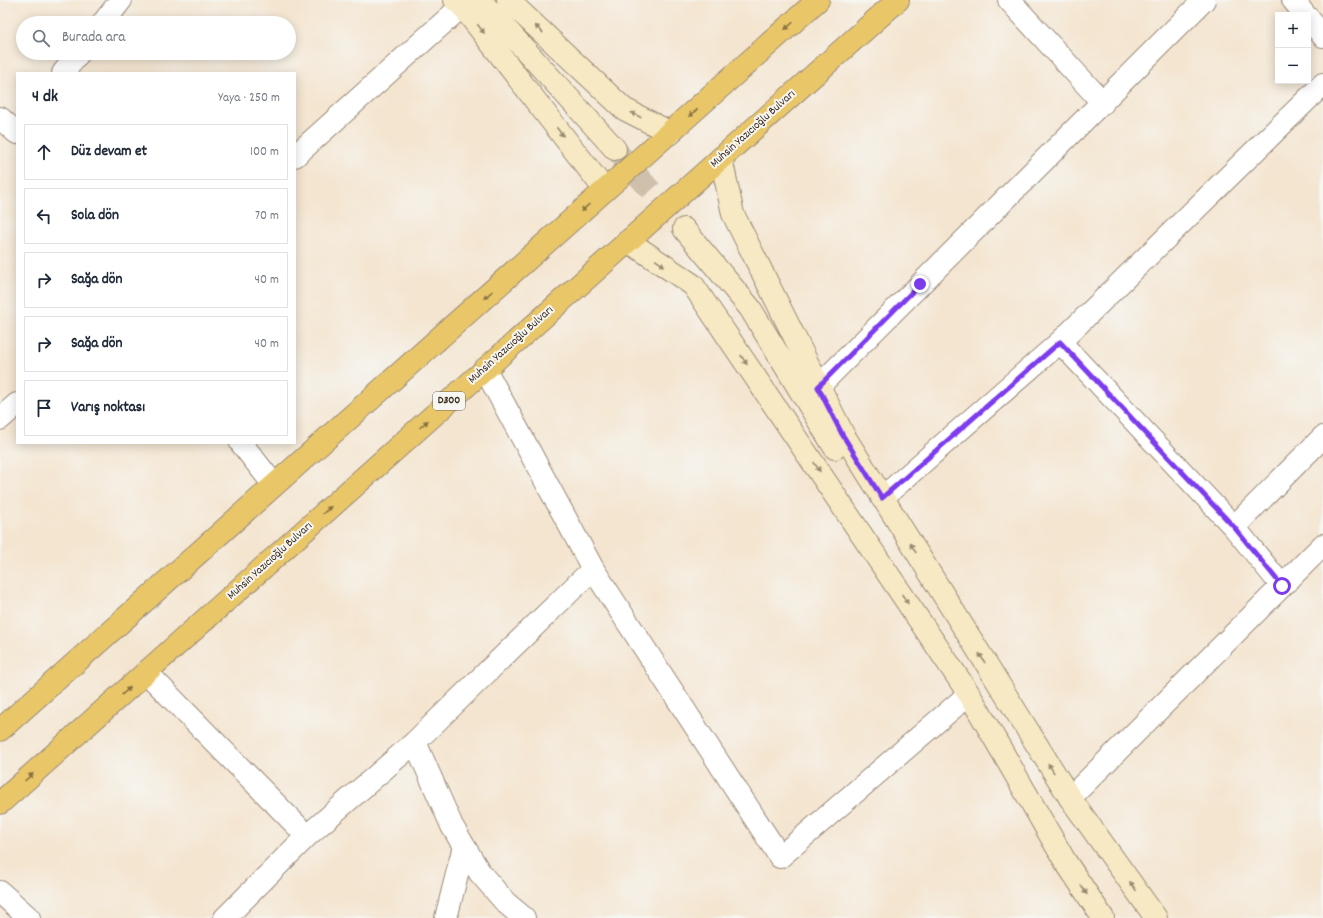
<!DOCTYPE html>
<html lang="tr">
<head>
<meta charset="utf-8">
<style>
  :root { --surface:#fff; --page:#f2f2f3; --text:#1f2937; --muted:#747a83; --line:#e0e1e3 }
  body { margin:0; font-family:Dekko,sans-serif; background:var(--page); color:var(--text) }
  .controls { position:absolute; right:12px; top:12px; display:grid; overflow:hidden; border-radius:0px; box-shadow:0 2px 10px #0003 }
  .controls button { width:36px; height:36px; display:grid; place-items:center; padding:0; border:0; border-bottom:1px solid var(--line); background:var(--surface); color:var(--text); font:20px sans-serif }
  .stop { position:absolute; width:12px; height:12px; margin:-9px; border:3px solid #7c3aed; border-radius:50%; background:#fff }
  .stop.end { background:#7c3aed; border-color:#fff; box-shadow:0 1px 4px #0008 }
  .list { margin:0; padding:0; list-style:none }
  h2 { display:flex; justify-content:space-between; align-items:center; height:52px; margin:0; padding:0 16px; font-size:17px }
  h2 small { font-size:13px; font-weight:400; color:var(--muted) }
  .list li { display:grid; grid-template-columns:26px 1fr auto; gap:12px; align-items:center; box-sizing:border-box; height:56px; margin:0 8px 8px; padding:0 8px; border:1px solid var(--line); border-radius:0px }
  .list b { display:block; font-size:15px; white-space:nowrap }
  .list em { font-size:13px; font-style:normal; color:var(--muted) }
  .icon { flex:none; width:22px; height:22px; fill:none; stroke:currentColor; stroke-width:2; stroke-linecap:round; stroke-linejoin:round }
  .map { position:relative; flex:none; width:1323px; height:918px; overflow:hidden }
  .search { position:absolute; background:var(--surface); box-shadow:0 2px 10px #0003; left:16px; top:16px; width:280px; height:44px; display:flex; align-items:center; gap:10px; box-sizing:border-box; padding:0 14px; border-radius:22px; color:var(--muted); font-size:15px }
  .panel { position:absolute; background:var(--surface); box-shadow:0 2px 10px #0003; left:16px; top:72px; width:280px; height:372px; border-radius:0px }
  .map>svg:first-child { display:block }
</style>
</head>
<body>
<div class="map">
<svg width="1323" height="918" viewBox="0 0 1323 918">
  <rect width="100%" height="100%" fill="#f6f6f2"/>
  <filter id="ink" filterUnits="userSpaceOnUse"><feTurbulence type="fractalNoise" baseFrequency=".025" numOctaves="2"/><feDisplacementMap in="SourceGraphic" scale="8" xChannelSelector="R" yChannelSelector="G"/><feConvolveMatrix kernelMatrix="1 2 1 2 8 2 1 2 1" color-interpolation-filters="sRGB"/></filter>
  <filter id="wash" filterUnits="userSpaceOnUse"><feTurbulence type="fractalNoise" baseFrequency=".012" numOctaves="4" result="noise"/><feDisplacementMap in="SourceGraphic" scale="16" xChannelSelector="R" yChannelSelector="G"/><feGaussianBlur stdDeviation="0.9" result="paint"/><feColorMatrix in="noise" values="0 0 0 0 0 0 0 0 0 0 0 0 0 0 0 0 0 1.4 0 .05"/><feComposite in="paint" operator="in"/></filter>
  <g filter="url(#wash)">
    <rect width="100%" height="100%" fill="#f4e5d0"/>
  </g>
  <g filter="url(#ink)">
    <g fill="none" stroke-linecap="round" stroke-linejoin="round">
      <path stroke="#cfc0ac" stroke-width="22" stroke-dasharray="22 11" stroke-linecap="butt" d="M615,149L684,229"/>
      <g stroke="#988877" stroke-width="24">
        <path id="street" d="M1009,0L1103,103
          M1293,0L1305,15
          M1308,18L1323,36
          M103,23L121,0
          M63,73L79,53
          M0,118L17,133
          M295,156L462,6
          M1060,342L1234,527L1282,586L1323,545
          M485,369L593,569L780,857L969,694
          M818,387L1204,0
          M0,419L17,404
          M241,443L274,485
          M882,498L1060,342L1323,84
          M1234,527L1323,437
          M146,672L307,836
          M415,742L452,826L480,873L506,903L524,918
          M1070,798L1282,586
          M0,892L29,918
          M225,918L307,836L415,742L593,569
          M446,918L464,846"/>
      </g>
      <g stroke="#988877" stroke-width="24">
        <path id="secondary" d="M455,0L462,6L605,190
          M480,0L615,149
          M508,0L624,109L671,133
          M721,158L733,214L843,434L1070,798L1156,918
          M684,229L750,308L835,448
          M628,241L693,285L969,694L1065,861L1103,918"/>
      </g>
      <g stroke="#988877" stroke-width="24">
        <path id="highway" d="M0,730L818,0
          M0,803L898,0"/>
      </g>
      <use href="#street" stroke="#fff" stroke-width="22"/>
      <use href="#secondary" stroke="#f6e9c3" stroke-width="22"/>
      <use href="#highway" stroke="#e9c769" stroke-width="22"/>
    </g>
    <defs><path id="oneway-solid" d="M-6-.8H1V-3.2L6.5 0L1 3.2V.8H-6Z"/></defs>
    <g fill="#897140">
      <use href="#oneway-solid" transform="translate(789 26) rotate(138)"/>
      <use href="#oneway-solid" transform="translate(693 113) rotate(138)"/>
      <use href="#oneway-solid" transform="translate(585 208) rotate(138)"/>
      <use href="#oneway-solid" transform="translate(488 295) rotate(138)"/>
      <use href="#oneway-solid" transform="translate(424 424) rotate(-42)"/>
      <use href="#oneway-solid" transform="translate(327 510) rotate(-42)"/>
      <use href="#oneway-solid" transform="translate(126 691) rotate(-42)"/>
      <use href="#oneway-solid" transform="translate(29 777) rotate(-42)"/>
    </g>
    <g fill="#988a70">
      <use href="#oneway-solid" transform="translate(481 29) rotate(52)"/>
      <use href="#oneway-solid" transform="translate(539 29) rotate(-137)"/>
      <use href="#oneway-solid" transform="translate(636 115) rotate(-153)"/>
      <use href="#oneway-solid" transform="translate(560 132) rotate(52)"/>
      <use href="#oneway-solid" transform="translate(660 263) rotate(35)"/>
      <use href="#oneway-solid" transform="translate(744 360) rotate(56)"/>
      <use href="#oneway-solid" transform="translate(817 467) rotate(56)"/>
      <use href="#oneway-solid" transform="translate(913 548) rotate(-122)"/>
      <use href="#oneway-solid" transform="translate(905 599) rotate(56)"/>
      <use href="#oneway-solid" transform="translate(982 658) rotate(-122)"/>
      <use href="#oneway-solid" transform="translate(1051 768) rotate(-122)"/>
      <use href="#oneway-solid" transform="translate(1133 886) rotate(-126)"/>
      <use href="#oneway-solid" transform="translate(1084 890) rotate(57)"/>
    </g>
  </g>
  <g fill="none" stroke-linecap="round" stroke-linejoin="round" filter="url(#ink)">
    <path stroke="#7c3aed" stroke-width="5" d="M920,284L818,387L842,434L882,498L1060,342L1234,527L1282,586"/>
  </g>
  <g text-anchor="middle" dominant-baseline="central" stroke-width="4" stroke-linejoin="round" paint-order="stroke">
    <rect fill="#f6f6f2" stroke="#73675e" stroke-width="1" x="433" y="392" width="32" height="18" rx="3"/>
    <g font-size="11" font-weight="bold" fill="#3b2a1e">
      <text x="449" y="401">D300</text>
    </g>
    <g font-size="12" fill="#3b2a1e" stroke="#f6f6f2">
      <text transform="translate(753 129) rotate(-42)">Muhsin Yazıcıoğlu Bulvarı</text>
      <text transform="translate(511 345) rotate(-42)">Muhsin Yazıcıoğlu Bulvarı</text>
      <text transform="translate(270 561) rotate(-42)">Muhsin Yazıcıoğlu Bulvarı</text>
    </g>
  </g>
</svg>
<div class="controls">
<button>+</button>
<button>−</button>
</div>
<div class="stop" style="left:1282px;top:586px"></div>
<div class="stop end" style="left:920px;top:284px"></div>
<div class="search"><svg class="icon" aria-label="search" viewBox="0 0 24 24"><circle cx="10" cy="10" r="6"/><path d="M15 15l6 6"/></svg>Burada ara</div>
<section class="panel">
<h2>4 dk<small>Yaya · 250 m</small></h2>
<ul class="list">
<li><svg class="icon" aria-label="ahead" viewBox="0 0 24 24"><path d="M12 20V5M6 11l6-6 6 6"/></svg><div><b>Düz devam et</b></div><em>100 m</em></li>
<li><svg class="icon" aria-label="left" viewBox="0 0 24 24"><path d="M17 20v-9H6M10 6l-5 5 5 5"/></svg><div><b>Sola dön</b></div><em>70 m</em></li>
<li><svg class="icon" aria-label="right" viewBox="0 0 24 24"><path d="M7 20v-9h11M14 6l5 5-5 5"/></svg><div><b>Sağa dön</b></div><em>40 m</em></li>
<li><svg class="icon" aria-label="right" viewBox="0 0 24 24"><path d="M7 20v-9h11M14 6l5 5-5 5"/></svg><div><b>Sağa dön</b></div><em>40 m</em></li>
<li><svg class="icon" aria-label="arrive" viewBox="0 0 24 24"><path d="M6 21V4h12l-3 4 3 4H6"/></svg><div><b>Varış noktası</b></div></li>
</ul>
</section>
</div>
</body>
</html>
